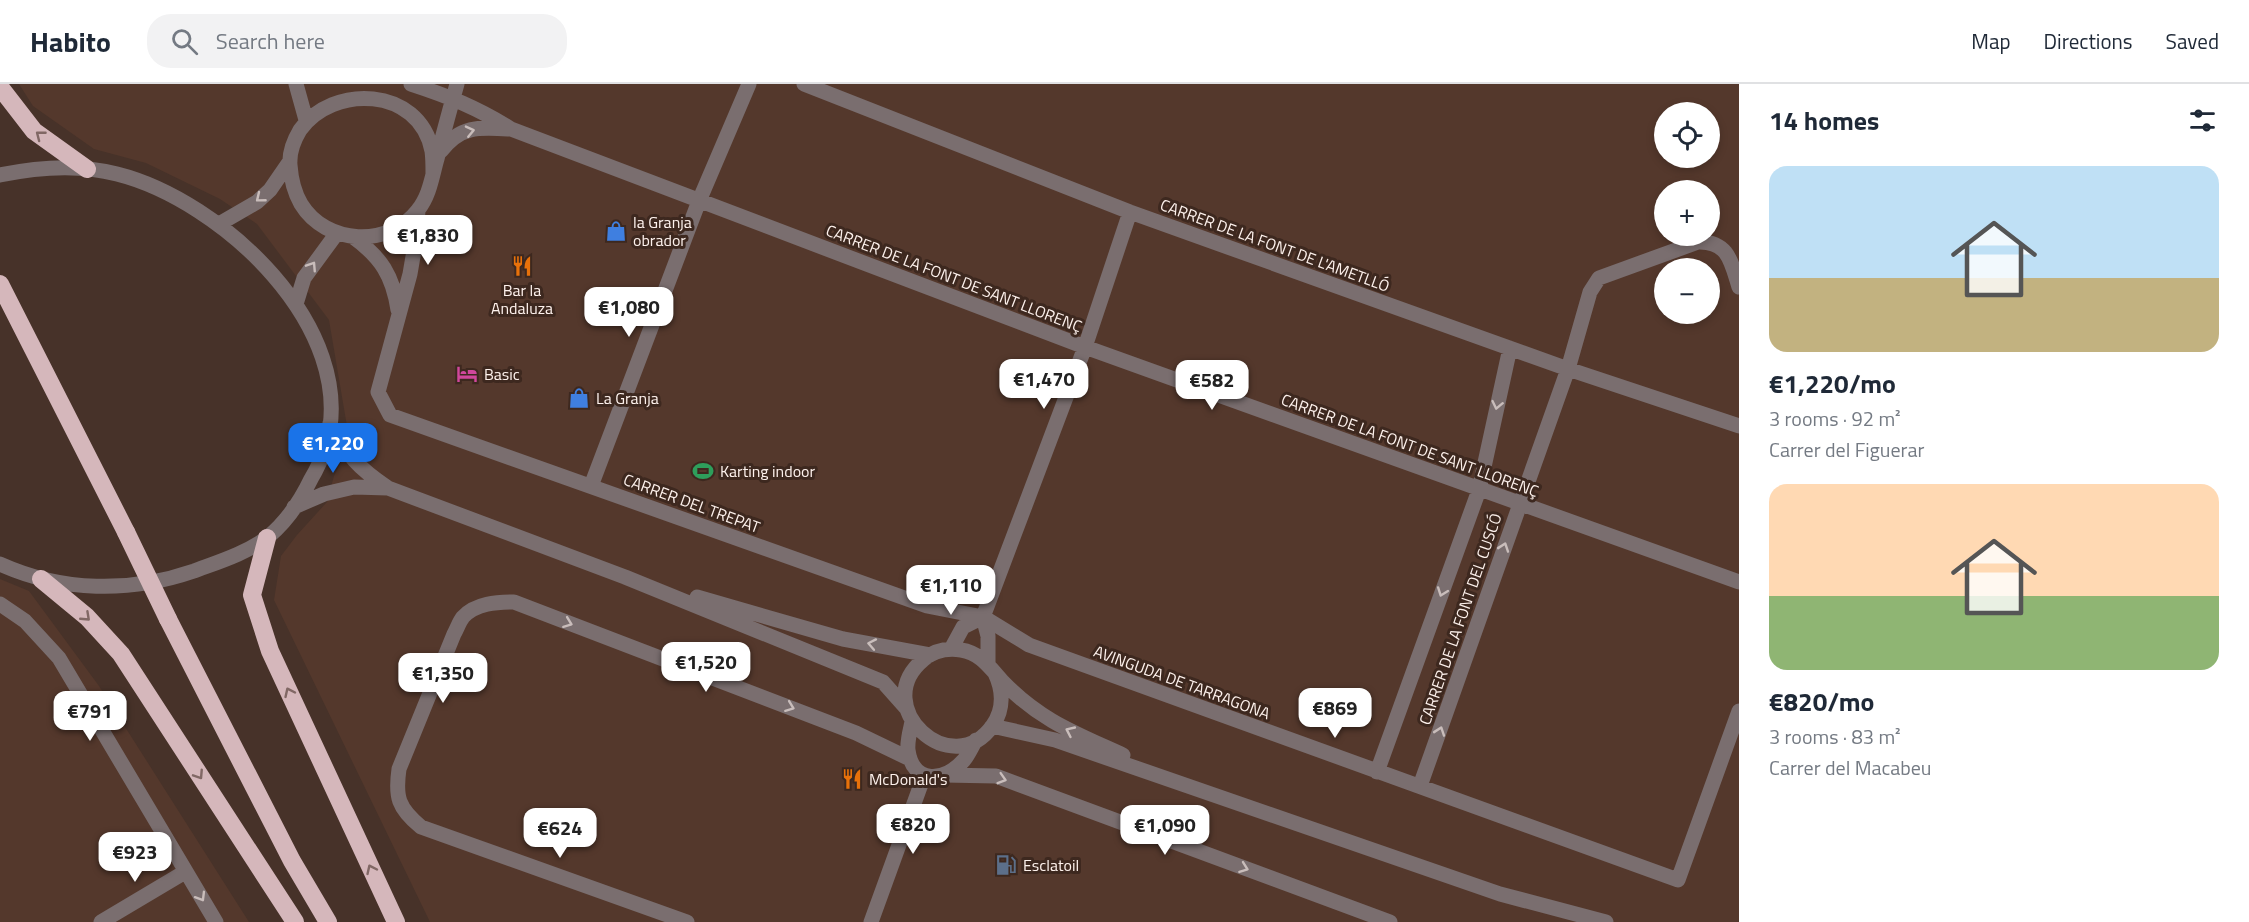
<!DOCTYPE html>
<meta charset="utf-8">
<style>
body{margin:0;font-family:"Titillium Web",sans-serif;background:#f2f2f3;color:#1f2937;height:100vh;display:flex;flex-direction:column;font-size:22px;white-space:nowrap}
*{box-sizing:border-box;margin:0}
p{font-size:20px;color:#747a83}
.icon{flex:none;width:33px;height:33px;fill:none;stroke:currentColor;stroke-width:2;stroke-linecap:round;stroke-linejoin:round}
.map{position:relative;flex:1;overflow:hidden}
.drawer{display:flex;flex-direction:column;background:#fff;width:510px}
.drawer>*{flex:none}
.buttons{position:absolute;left:1654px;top:18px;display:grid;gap:12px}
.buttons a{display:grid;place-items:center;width:66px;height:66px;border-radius:50%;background:#fff;box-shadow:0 3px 9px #0003;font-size:30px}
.price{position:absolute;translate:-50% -51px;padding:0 14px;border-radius:12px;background:#fff;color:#222;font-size:20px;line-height:39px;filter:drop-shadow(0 2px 3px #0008)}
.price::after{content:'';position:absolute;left:50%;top:36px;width:18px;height:14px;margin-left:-9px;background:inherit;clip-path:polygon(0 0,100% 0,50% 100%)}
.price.active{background:#1a73e8;color:#fff}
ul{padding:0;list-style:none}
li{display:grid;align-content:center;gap:12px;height:318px;padding:0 30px}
li span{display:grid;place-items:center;height:186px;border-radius:18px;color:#555}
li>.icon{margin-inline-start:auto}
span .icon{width:108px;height:108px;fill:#fffc;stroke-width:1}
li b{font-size:26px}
h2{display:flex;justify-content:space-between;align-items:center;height:72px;padding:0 30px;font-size:26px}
header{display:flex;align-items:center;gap:36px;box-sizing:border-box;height:84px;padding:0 30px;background:#fff;border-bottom:2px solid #e0e1e3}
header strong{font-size:28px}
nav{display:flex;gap:33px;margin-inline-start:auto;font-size:21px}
.search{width:420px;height:54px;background:#f2f2f3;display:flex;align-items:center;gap:15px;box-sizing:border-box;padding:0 21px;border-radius:24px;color:#747a83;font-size:22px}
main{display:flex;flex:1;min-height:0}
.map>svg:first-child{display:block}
</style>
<header>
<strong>Habito</strong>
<div class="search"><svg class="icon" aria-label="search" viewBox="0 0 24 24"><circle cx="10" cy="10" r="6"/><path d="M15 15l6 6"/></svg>Search here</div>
<nav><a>Map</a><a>Directions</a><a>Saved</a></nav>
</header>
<main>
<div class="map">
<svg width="1739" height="838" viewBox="0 0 1739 838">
<rect width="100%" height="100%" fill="#473229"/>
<path fill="#54382c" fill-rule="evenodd" d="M 19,0 L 1739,0 L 1739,838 L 430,838 L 274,516 L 281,472 L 297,451 L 327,418 L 334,392 L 350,360 L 329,236 L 257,140 L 220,115 L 146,79 L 94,65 L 33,22 ZM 1665,28 L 1710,28 L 1710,74 L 1665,74 ZM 1665,106 L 1710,106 L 1710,152 L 1665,152 ZM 1665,184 L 1710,184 L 1710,230 L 1665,230 Z
M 0,495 L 29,507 L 99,602 L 249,838 L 0,838 Z"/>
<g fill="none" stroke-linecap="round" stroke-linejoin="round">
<path stroke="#7a6e6f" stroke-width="15" d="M 296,0 L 306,36
M 411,0 C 448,12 478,24 511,45 L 1085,263 L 1739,498
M 804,0 L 1130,128 L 1568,285 L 1739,342
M 441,67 C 460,42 478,43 508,45
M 433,90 C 433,82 433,74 432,67 C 419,2 332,0 300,46 C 294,56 289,69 290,81 C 291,95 294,108 301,120 C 326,161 389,164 418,126 C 430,111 432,92 437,75 C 443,50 450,25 457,0
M 0,91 C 38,83 79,80 117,90 C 221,116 360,244 326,362 C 322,374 317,385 311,395 C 301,416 286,438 268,453 C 247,469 218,478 194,487 C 130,509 62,508 0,480
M 418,126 L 416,155 L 410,190 L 378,308 L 390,331 L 927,522 L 983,533 L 1029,561 L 1678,796 L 1739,627
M 219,140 L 257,118 L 270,106 L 290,77
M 353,153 C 381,173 393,192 398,226
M 296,220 L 304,194 L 337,149
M 330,339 C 348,372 357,383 388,404 L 625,493 L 883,598 L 907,625
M 591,402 L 699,117 L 749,0
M 294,423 L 324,410 L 354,403 L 388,404
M 697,513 L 843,555 L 930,571
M 0,520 L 25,537 L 59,574 L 216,838
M 983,533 L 1085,263 L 1130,128
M 983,533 L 988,552 L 988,580
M 951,565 L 963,543 L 983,533
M 995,589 C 1003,606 1004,625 993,641 C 952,700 868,622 923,576 C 933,567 947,564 961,566 C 981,569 990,584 1003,598 C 1041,637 1075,649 1123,671
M 912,638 C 910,647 907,657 908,666 C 913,701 945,698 964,676 C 969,670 972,662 976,656
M 992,642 L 1055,656 L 1500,810 L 1606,838
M 1377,688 L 1479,406 L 1510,264
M 944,691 L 996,692 L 1390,838
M 1420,702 L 1568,285 L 1590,208 L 1599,194 L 1698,158 C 1728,157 1731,177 1739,203
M 101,838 L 185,788
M 687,838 L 421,743 C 398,724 395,713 399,685 L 454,550 C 457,545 459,538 463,533 C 476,519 497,518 514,518 L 856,649 L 910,675
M 871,838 L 924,692"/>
<path stroke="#d5b7bb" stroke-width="18" d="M 0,3 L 34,47 L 87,85
M 0,200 L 126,448
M 267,454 L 252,511 L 270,567 L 396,838
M 41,495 L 87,533 L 121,570 L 295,838
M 168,535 L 292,777 L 328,838"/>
<path stroke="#d5b7bb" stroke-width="18" d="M 126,448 L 168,535"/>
</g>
<defs><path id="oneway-chevron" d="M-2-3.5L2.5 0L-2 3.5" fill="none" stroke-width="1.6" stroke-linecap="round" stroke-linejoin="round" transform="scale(1.5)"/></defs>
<g stroke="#c9bdbb">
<use href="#oneway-chevron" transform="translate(470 47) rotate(-13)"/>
<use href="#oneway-chevron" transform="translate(260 114) rotate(141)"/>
<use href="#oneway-chevron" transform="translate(312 182) rotate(-57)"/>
<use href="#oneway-chevron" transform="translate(1497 321) rotate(102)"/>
<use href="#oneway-chevron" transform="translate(1504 463) rotate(-71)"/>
<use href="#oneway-chevron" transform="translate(1442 508) rotate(110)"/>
<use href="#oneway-chevron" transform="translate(568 539) rotate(21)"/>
<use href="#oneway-chevron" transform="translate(872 560) rotate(-169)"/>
<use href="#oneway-chevron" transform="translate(790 623) rotate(21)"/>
<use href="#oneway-chevron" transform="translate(1070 647) rotate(-155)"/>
<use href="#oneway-chevron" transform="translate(1440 647) rotate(-71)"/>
<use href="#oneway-chevron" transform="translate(1002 695) rotate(17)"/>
<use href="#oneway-chevron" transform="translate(1244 784) rotate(20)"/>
<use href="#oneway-chevron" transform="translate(201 813) rotate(59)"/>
</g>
<g stroke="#816865">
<use href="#oneway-chevron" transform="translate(40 51) rotate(-142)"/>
<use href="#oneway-chevron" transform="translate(86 533) rotate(43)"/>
<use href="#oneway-chevron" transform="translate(289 608) rotate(-115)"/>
<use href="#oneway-chevron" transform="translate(199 691) rotate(57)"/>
<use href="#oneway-chevron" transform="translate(371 785) rotate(-115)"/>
</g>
<defs>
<g id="shop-bare" transform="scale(1.62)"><path d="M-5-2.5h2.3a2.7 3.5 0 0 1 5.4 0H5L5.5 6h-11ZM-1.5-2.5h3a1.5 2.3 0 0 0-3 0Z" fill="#3f7fe0" stroke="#3d281f" stroke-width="2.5" paint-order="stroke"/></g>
<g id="restaurant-bare" transform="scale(1.62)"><path d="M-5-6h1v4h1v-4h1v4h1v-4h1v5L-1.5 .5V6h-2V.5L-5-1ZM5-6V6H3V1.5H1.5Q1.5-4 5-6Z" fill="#e8710a" stroke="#3d281f" stroke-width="2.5" paint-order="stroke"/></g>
<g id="hotel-bare" transform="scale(1.62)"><path d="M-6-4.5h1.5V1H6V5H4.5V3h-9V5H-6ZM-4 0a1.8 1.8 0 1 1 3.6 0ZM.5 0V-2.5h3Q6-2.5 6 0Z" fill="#d1479c" stroke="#3d281f" stroke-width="2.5" paint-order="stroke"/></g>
<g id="stadium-bare" transform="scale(1.62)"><path d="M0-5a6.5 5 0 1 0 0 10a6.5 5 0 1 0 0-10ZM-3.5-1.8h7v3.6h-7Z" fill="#2e9e5b" stroke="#3d281f" stroke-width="2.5" paint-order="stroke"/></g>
<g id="fuel-bare" transform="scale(1.62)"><path d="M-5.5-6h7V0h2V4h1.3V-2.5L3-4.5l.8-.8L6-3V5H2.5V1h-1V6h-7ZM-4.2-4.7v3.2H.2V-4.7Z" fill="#5c6f8a" stroke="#3d281f" stroke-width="2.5" paint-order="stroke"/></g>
</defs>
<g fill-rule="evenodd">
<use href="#shop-bare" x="616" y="147"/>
<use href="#restaurant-bare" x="522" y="182"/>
<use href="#hotel-bare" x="467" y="290"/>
<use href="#shop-bare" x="579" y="314"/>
<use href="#stadium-bare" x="703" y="387"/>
<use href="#restaurant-bare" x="852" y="695"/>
<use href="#fuel-bare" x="1006" y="781"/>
</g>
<g text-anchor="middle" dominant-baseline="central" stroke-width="6" stroke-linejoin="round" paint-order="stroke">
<g font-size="16" fill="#fef2ed" stroke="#3d281f" text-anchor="start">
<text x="633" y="138">la Granja<tspan x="633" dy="18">obrador</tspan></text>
<text x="522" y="206" text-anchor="middle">Bar la<tspan x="522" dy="18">Andaluza</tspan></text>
<text x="484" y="290">Basic</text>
<text x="596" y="314">La Granja</text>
<text x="720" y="387">Karting indoor</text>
<text x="869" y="695">McDonald's</text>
<text x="1023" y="781">Esclatoil</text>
</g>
<g font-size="16" fill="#fef2ed" stroke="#3d281f">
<text transform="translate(1275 161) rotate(20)">CARRER DE LA FONT DE L'AMETLLÓ</text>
<text transform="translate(954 194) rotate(21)">CARRER DE LA FONT DE SANT LLORENÇ</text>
<text transform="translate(1410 361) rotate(20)">CARRER DE LA FONT DE SANT LLORENÇ</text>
<text transform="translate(692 419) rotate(20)">CARRER DEL TREPAT</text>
<text transform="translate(1460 535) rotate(-71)">CARRER DE LA FONT DEL CUSCÓ</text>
<text transform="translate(1182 598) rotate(20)">AVINGUDA DE TARRAGONA</text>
</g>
</g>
</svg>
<div class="buttons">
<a><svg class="icon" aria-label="locate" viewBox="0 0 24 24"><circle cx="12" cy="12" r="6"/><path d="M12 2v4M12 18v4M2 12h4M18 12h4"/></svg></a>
<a>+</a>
<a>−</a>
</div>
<b class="price" style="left:428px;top:182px">€1,830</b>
<b class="price" style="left:629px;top:254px">€1,080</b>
<b class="price" style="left:1044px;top:326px">€1,470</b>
<b class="price" style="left:1212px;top:327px">€582</b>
<b class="price active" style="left:333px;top:390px">€1,220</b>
<b class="price" style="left:951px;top:532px">€1,110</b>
<b class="price" style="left:706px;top:609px">€1,520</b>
<b class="price" style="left:443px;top:620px">€1,350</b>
<b class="price" style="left:1335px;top:655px">€869</b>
<b class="price" style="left:90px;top:658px">€791</b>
<b class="price" style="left:913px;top:771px">€820</b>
<b class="price" style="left:1165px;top:772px">€1,090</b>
<b class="price" style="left:560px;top:775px">€624</b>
<b class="price" style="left:135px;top:799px">€923</b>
</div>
<section class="drawer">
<h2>14 homes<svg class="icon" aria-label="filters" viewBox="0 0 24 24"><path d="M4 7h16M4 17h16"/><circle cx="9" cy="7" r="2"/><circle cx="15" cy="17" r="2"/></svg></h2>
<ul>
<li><span style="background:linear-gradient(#bfe0f5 60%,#c2b280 0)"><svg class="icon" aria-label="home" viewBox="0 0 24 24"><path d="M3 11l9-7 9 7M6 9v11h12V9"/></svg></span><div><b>€1,220/mo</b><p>3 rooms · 92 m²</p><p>Carrer del Figuerar</p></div></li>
<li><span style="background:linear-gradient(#ffd9b3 60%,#8fb573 0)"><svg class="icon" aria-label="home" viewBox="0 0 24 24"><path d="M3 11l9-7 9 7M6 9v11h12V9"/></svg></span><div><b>€820/mo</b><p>3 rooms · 83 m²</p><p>Carrer del Macabeu</p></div></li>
</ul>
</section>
</main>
